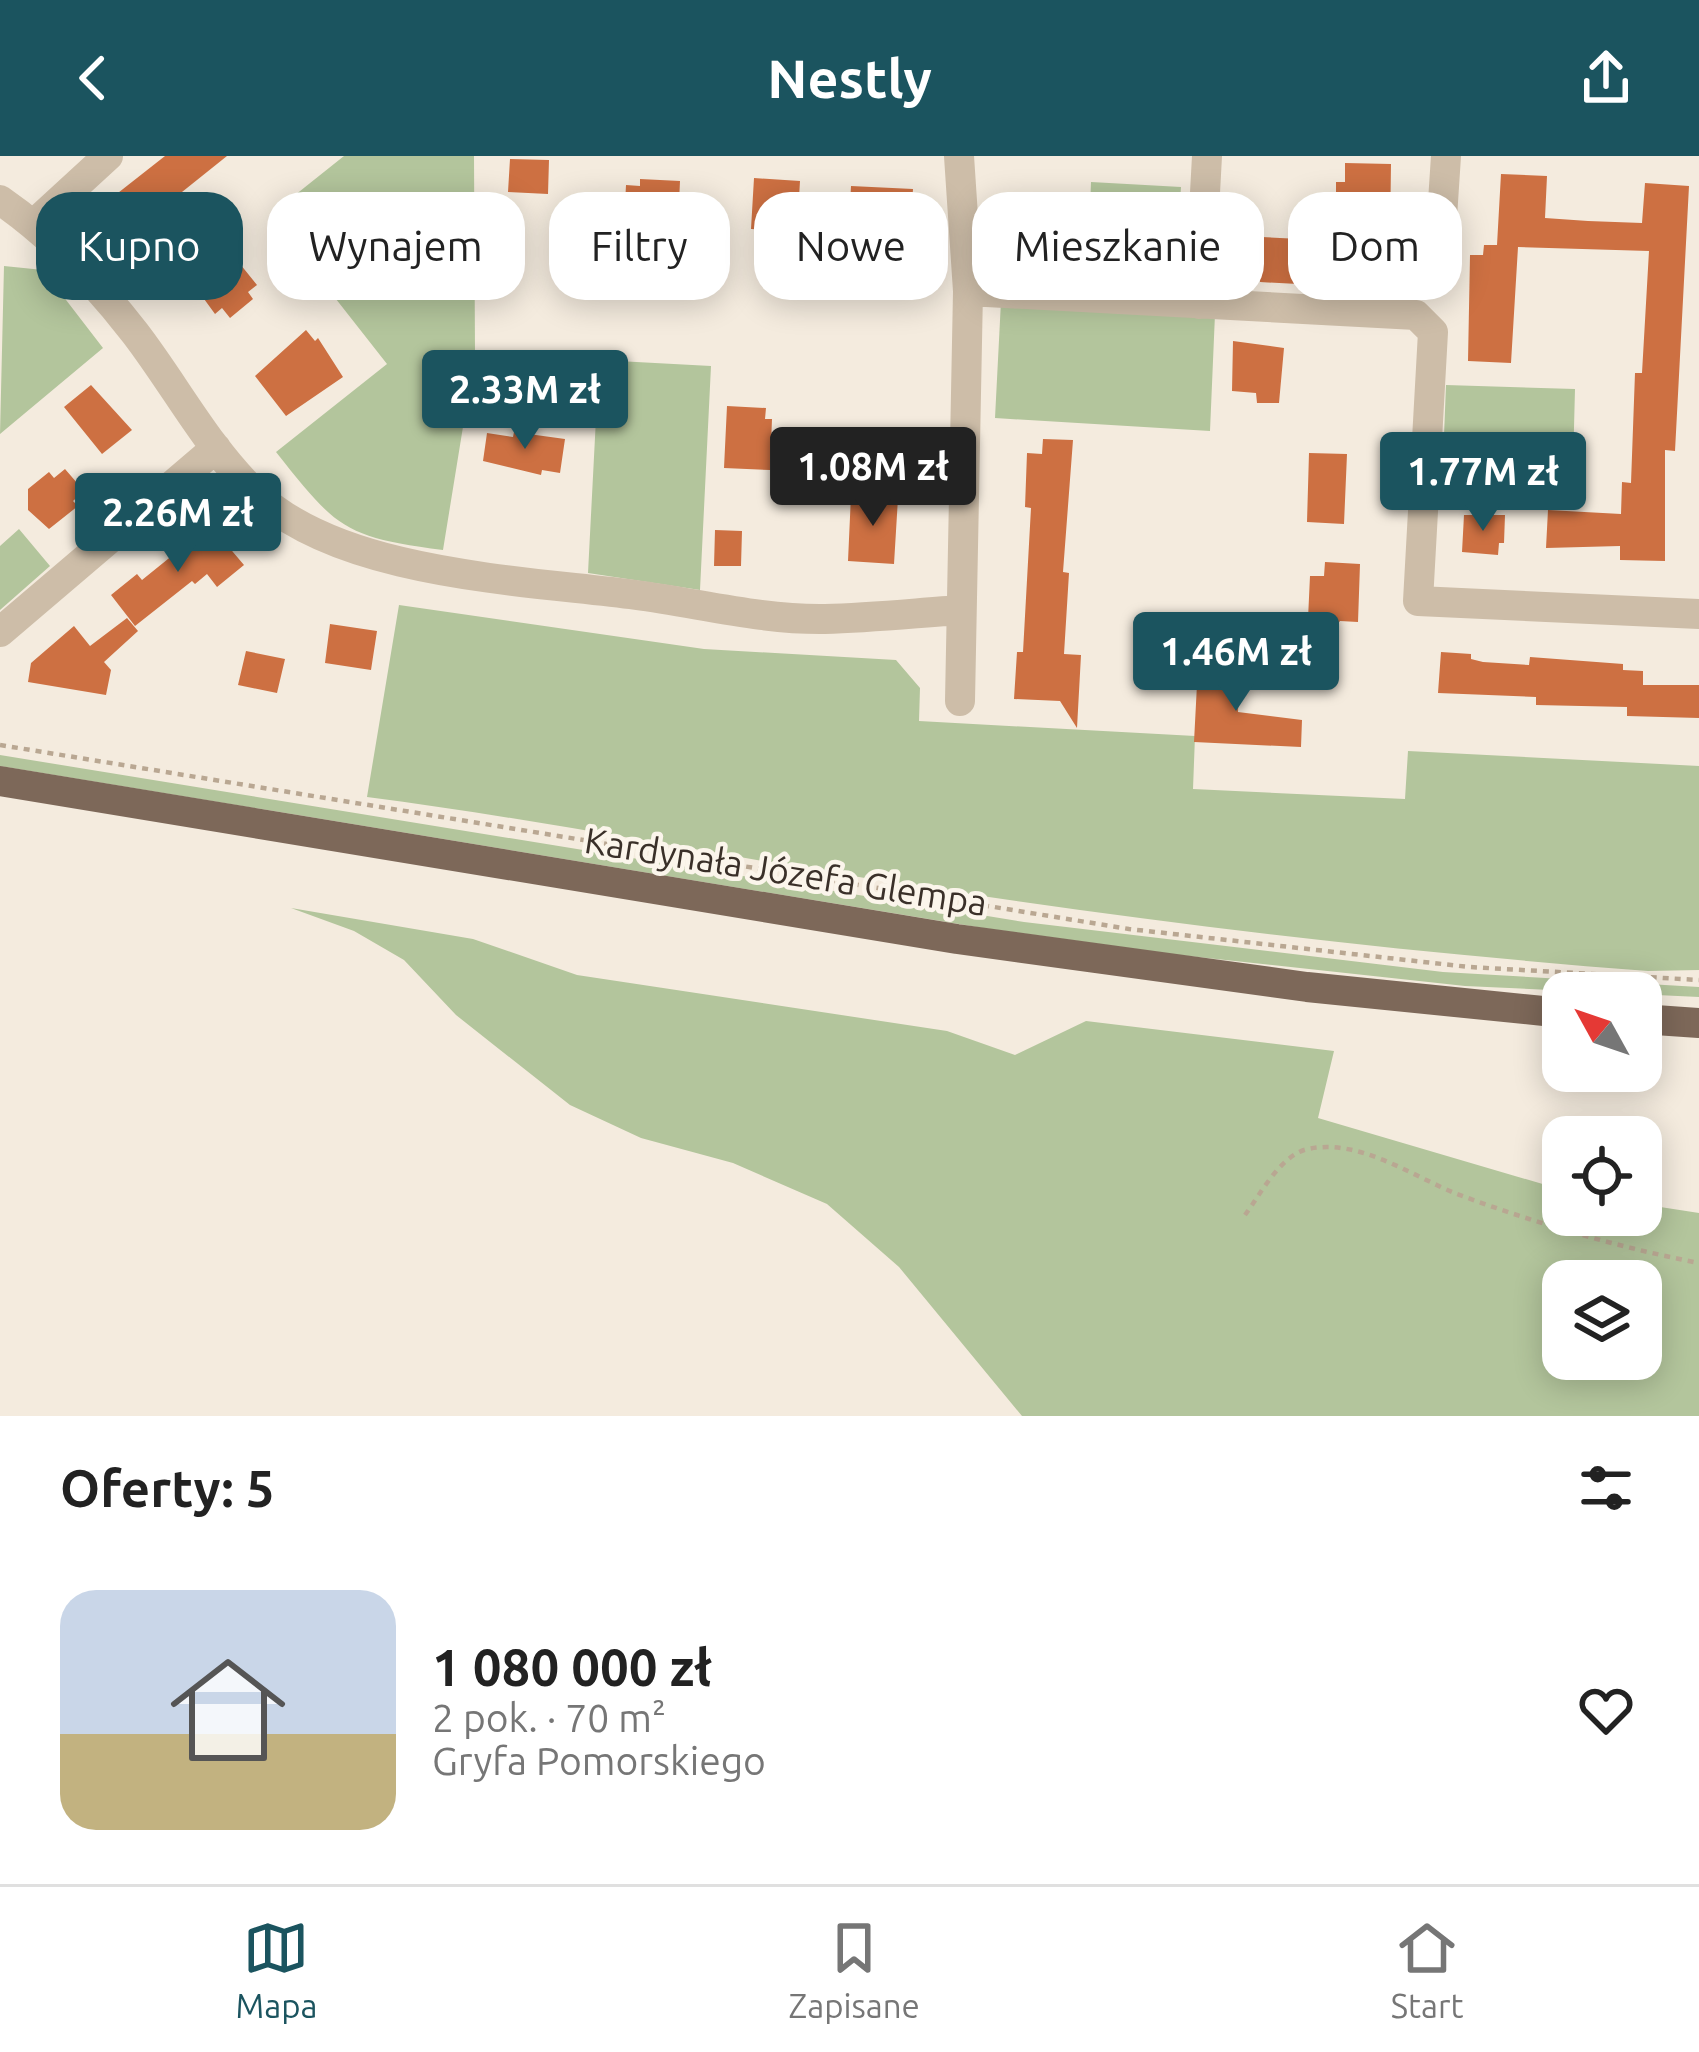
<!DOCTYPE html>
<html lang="pl">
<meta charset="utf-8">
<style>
body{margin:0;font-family:Ubuntu,sans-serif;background:#f2f2f2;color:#222;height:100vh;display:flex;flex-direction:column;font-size:45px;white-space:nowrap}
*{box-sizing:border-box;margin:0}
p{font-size:39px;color:#767676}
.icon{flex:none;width:66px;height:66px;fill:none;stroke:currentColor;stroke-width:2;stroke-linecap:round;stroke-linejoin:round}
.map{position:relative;height:1260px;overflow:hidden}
.drawer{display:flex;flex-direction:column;background:#fff;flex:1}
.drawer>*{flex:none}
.top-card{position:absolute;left:36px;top:36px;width:1629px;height:108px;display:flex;gap:24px}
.needle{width:78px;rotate:310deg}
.buttons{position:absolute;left:1542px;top:816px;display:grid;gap:24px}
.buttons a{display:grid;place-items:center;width:120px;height:120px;border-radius:24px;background:#fff;box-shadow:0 6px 30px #0003;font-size:60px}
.price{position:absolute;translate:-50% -102px;padding:0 27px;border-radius:12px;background:#1b545f;color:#fff;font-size:39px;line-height:78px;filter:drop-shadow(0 3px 6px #0008)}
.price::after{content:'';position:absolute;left:50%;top:72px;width:36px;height:27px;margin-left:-18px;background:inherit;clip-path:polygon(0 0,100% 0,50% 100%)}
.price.active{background:#222;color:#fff}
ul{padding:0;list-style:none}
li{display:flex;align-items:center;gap:36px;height:300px;padding:0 60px}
li span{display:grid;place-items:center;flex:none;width:336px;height:240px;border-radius:36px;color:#555}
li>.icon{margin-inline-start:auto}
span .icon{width:144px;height:144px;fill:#fffc;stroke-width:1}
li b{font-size:51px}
h2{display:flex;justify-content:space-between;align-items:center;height:144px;padding:0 60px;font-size:51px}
.pill{padding:0 42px;border-radius:36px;background:#fff;box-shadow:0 6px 30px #0003;font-size:42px;line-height:108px}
.pill.active{background:#1b545f;color:#fff}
header{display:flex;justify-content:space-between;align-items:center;height:156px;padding:0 60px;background:#1b545f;color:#fff;font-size:54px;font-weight:600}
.menu{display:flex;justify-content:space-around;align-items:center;height:168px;border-top:3px solid #e0e0e0;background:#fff;font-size:33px;color:#767676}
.menu a{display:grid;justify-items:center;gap:6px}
.menu .active{color:#1b545f}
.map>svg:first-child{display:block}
</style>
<header><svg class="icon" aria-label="back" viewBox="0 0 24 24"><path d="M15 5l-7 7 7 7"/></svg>Nestly<svg class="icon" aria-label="share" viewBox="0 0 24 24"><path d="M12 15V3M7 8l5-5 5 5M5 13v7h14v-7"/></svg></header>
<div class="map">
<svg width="1699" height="1260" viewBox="0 0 1699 1260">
<rect width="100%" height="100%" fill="#f4ebde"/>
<path fill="#b3c59c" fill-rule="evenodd" d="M 344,0 L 474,0 L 475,197 L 443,394 C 344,381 337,373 276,296 L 387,208 L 270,59 Z
M 1091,26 L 1181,31 L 1174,137 L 1087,134 Z
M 4,110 L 43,114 L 103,192 L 0,278 Z
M 1001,145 L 1215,158 L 1210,275 L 995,262 Z
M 599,204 L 711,210 L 700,434 L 588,417 Z
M 1446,229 L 1575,233 L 1573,310 L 1443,305 Z
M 19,373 L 50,410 L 0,454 L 0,390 Z
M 399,449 L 704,493 L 896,504 L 920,532 L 919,565 L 1195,580 L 1193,633 L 1405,643 L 1408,595 L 1699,610 L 1699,814 L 1648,815 C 1387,795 1129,764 871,723 C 703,696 536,663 367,641 Z
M 0,599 L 1024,766 L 1443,816 L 1699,831 L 1699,841 L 1465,830 L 1179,799 L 983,772 L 0,610 Z
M 291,752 L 473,783 L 577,819 L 947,875 L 1015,899 L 1086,865 L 1334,895 L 1318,962 L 1563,1034 L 1563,1059 L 1641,1059 L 1641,1048 L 1699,1057 L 1699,1260 L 1022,1260 L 899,1111 L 827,1048 L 733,1007 L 641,982 L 570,949 L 456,859 L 404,804 L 354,775 ZM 1563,1125 L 1641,1125 L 1641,1203 L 1563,1203 Z"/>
<path fill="#cd7042" d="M 165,0 L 227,0 L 182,36 L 257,129 L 248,136 L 253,143 L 230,162 L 222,152 L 215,158 L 199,136 L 209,128 L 151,60 L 133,75 L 109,44 Z
M 510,3 L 549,4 L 548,38 L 508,36 Z
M 1345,7 L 1391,8 L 1390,81 L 1395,82 L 1395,92 L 1408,92 L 1406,133 L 1364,130 L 1365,109 L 1352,109 L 1354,68 L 1302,67 L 1303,44 L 1336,45 L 1336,26 L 1345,26 Z
M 1501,18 L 1547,20 L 1545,62 L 1588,65 L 1642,67 L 1645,27 L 1689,30 L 1675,295 L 1665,294 L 1665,405 L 1620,404 L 1620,390 L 1546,392 L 1548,354 L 1621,358 L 1622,326 L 1631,327 L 1635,217 L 1642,217 L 1649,95 L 1518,91 L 1511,207 L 1468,205 L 1470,99 L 1483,99 L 1484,89 L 1497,89 Z
M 754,22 L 800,25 L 797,76 L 751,73 Z
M 640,23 L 680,25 L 678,70 L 662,70 L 662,73 L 624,67 L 626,29 L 640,30 Z
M 851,30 L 913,33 L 909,91 L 875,89 L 876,69 L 849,67 Z
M 1039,59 L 1071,60 L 1070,99 L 1038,97 Z
M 1262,81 L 1300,83 L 1298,128 L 1260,126 Z
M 306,174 L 315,185 L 318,182 L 343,221 L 286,260 L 255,220 Z
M 1233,185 L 1284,192 L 1279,247 L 1257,247 L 1256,237 L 1232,235 Z
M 91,229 L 132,274 L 102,298 L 64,251 Z
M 727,250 L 766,252 L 765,263 L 772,263 L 770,314 L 724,312 Z
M 514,276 L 565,283 L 560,317 L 542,314 L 541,319 L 483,305 L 487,277 L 513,281 Z
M 1043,283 L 1073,284 L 1063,416 L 1069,417 L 1064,498 L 1081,499 L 1077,572 L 1060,545 L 1014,543 L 1017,496 L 1023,496 L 1031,352 L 1025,351 L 1027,297 L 1042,298 Z
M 1309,297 L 1347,298 L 1344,368 L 1307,366 Z
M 65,313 L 84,335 L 73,345 L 78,350 L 49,373 L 28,354 L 28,333 L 49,316 L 54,322 Z
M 851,339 L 898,342 L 894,408 L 848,405 Z
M 1464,359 L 1505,359 L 1504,387 L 1499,387 L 1498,399 L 1462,396 Z
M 210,369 L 244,409 L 217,431 L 207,418 L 195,428 L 192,425 L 135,470 L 111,439 L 137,418 L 142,424 Z
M 715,374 L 742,375 L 741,410 L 714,410 Z
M 1325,406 L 1360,408 L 1358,466 L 1340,465 L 1333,475 L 1325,464 L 1308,463 L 1310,420 L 1324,420 Z
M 127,462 L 138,475 L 104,506 L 111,514 L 106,539 L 28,526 L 31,507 L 74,470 L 90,490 Z
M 330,468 L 377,475 L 371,514 L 325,507 Z
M 246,495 L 285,503 L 277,537 L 238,529 Z
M 1441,496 L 1471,498 L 1471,503 L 1483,506 L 1529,509 L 1530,501 L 1623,508 L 1623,514 L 1643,515 L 1643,529 L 1699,529 L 1699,562 L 1627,560 L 1627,551 L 1536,549 L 1536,541 L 1438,537 Z
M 1198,509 L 1240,511 L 1238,556 L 1302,564 L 1301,591 L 1194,586 Z"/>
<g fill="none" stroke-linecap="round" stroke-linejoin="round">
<path stroke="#b9a792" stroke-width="4.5" stroke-dasharray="6 6" stroke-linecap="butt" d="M 1436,141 L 1440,92
M 0,589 L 1129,773 L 1469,811 L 1699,824
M 1245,1059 C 1260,1039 1281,998 1308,993 C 1359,982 1412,1020 1457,1038 C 1535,1067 1617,1091 1699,1107"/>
<path stroke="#cdbda8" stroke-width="30" d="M 959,0 L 968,135 L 960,545
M 0,44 C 51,79 97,128 135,177 C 175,229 207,291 255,337 C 340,419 523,424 636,439 C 698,447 761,464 825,463 C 870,462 916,457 961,454
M 1442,61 L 1446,0
M 35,67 L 108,0
M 968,135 L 1416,159 L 1433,176 L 1418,445 L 1699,458
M 1199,148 L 1207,0
M 0,476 L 216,292"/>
<path stroke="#7d6859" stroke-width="30" d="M 0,625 L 957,783 L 1307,831 L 1563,857
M 1641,863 L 1699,867"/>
</g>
<g text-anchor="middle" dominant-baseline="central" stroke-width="9" stroke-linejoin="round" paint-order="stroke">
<g font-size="36" fill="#3a3029" stroke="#fbf5eb">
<text transform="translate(786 715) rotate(9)">Kardynała Józefa Glempa</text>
</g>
</g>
</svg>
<div class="buttons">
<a><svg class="needle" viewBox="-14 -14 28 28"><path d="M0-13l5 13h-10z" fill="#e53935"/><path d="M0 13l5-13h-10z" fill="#767676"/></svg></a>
<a><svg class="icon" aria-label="locate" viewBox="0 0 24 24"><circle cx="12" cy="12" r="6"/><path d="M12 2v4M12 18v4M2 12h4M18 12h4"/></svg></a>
<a><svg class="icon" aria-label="layers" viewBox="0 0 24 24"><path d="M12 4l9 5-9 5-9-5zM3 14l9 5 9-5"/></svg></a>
</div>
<b class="price" style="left:525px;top:296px">2.33M zł</b>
<b class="price active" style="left:873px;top:373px">1.08M zł</b>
<b class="price" style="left:1483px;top:378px">1.77M zł</b>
<b class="price" style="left:178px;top:419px">2.26M zł</b>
<b class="price" style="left:1236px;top:558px">1.46M zł</b>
<div class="top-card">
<a class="pill active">Kupno</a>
<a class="pill">Wynajem</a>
<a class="pill">Filtry</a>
<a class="pill">Nowe</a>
<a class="pill">Mieszkanie</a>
<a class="pill">Dom</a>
</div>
</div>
<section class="drawer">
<h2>Oferty: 5<svg class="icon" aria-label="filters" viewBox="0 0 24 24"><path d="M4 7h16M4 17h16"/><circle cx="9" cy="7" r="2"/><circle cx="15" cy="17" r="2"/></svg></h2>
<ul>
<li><span style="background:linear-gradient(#c9d6e8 60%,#c2b280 0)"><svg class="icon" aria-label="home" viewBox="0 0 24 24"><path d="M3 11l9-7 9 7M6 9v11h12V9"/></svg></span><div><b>1 080 000 zł</b><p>2 pok. · 70 m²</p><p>Gryfa Pomorskiego</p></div><svg class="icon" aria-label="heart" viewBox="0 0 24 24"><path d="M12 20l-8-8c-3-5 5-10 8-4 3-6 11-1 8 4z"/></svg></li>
</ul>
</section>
<nav class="menu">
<a class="active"><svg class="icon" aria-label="map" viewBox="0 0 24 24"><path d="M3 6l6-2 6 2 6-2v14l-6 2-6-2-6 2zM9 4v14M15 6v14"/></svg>Mapa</a>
<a><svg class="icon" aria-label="saved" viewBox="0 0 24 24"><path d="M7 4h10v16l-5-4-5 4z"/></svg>Zapisane</a>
<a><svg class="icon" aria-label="home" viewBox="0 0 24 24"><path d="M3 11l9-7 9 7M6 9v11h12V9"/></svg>Start</a>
</nav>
